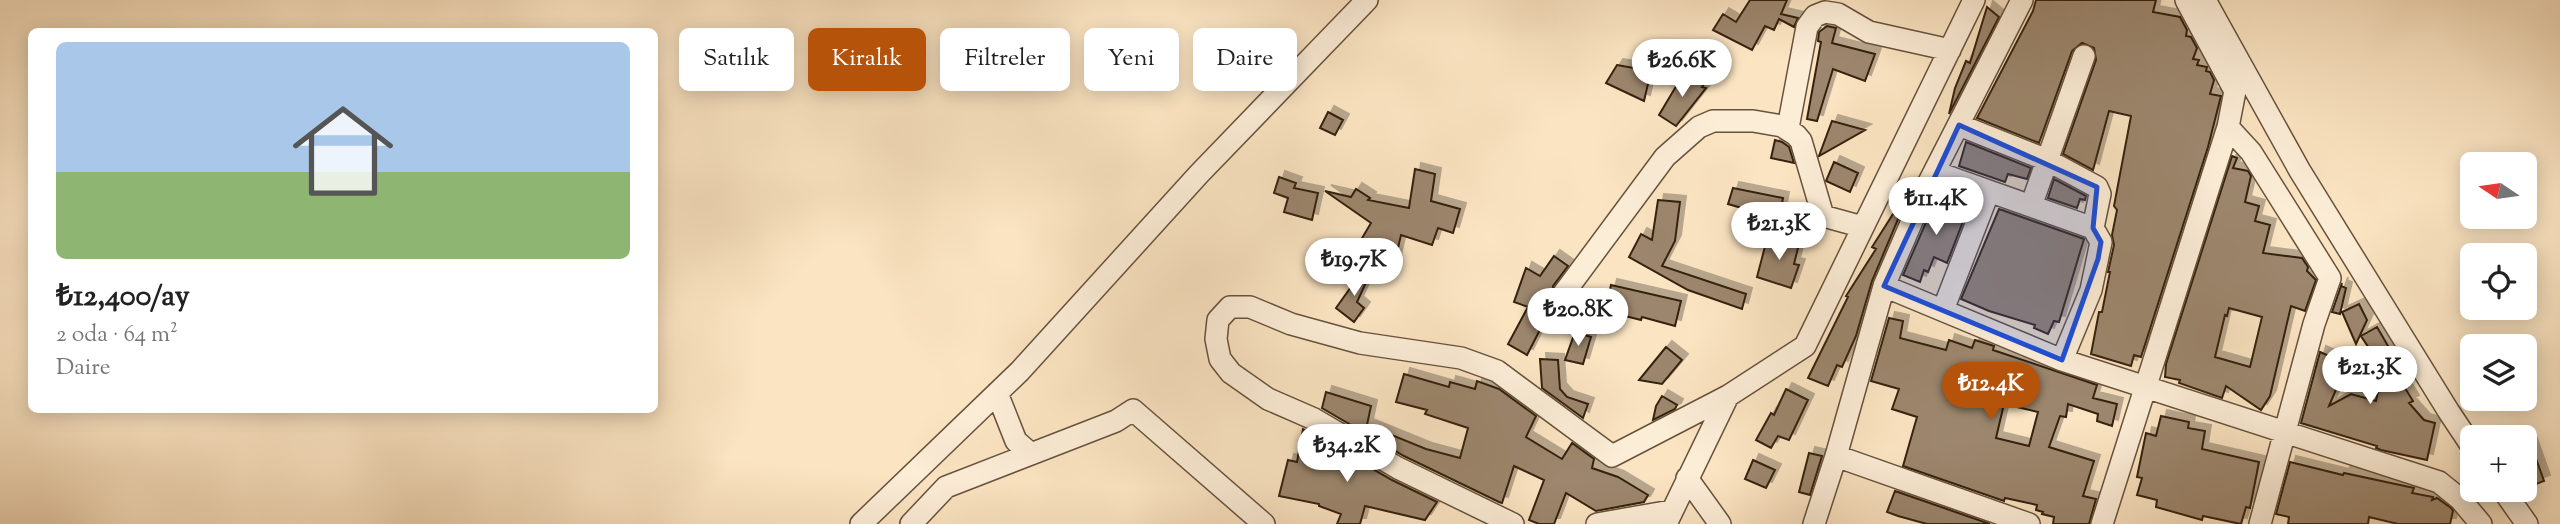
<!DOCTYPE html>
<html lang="tr">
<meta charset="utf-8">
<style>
body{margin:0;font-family:"Sorts Mill Goudy",serif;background:#f2f2f2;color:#222;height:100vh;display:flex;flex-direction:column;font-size:26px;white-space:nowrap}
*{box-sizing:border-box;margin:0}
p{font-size:23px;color:#767676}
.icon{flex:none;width:38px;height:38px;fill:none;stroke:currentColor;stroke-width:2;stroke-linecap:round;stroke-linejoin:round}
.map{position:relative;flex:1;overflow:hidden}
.details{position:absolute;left:28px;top:28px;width:630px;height:385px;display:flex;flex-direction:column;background:#fff;border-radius:10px;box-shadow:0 4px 18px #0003}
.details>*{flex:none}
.hud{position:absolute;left:679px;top:28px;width:665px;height:63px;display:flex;gap:14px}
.needle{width:46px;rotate:283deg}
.controls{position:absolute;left:2460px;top:152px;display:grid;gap:14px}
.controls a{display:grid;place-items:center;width:77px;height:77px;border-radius:10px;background:#fff;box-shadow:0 4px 18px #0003;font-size:35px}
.price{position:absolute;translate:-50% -60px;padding:0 16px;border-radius:24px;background:#fff;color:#222;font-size:23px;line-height:46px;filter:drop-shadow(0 2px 4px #0008)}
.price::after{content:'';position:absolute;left:50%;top:42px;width:21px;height:16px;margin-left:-10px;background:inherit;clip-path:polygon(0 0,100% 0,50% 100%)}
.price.active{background:#b45309;color:#fff}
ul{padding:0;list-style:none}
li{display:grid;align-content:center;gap:14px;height:371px;padding:0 28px}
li+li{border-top:2px solid #e0e0e0}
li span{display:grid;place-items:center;height:217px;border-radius:10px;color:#555}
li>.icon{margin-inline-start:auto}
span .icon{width:126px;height:126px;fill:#fffc;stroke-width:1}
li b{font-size:30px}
.tag{padding:0 24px;border-radius:10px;background:#fff;box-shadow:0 4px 18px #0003;font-size:24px;line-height:63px}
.tag.active{background:#b45309;color:#fff}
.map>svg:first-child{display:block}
</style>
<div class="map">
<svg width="2560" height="524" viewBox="0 0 2560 524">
<defs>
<filter id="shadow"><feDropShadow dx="6" dy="-6" stdDeviation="0" flood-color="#0004"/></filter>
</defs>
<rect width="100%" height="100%" fill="#fbe4c2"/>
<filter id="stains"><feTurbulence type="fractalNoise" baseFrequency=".00286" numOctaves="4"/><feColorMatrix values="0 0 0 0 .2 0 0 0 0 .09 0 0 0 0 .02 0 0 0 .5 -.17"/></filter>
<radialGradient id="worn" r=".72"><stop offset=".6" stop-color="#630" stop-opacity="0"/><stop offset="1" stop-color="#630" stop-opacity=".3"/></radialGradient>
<path fill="#9c866d" stroke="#362110" stroke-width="2" fill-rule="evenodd" filter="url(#shadow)" d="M 1750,0 L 1787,0 L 1781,14 L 1798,18 L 1794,27 L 1779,19 L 1774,30 L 1765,26 L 1752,50 L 1713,30 L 1723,14 L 1736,22 Z
M 2036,0 L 2156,0 L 2153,12 L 2180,17 L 2187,30 L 2186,36 L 2191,37 L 2197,48 L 2193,59 L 2199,60 L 2197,65 L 2207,67 L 2206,71 L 2210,72 L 2214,80 L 2210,94 L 2221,96 L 2208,147 L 2141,357 L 2134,355 L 2131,366 L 2091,354 L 2099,312 L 2102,312 L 2110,272 L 2108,272 L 2114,245 L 2112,235 L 2117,210 L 2114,206 L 2131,116 L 2109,111 L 2093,170 L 2063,154 L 2096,60 L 2094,48 L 2082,43 L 2072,51 L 2039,143 L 1977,118 L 2033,11 Z
M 1987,7 L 1999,17 L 1949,114 L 1955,88 L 1966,61 L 1970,63 Z
M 1827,26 L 1836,28 L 1832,43 L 1875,54 L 1865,81 L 1833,69 L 1817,121 L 1807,119 L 1821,42 L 1818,41 L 1819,32 Z
M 1617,65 L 1651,71 L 1644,101 L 1606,83 Z
M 1684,73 L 1704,84 L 1702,87 L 1706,88 L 1676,126 L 1659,115 Z
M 1328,112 L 1343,120 L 1335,135 L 1320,128 Z
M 1832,121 L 1865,130 L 1819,156 Z
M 1775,140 L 1782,142 L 1789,147 L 1794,163 L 1771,158 Z
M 1966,142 L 2031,168 L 2027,179 L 2008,174 L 2005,182 L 1959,166 Z
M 2232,156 L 2237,158 L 2233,168 L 2248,171 L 2251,176 L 2245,202 L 2259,206 L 2255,221 L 2270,225 L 2263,253 L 2302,258 L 2308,267 L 2307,271 L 2316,280 L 2305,311 L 2291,306 L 2270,396 L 2261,410 L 2226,386 L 2222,398 L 2179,383 L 2180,380 L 2165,377 L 2166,364 ZM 2229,308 L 2262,317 L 2250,367 L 2215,357 L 2225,315 L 2227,316 Z
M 1834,162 L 1858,173 L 1850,192 L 1826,181 Z
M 1415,169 L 1435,174 L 1431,201 L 1460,209 L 1453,233 L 1438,228 L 1432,245 L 1401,235 L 1394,265 L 1352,255 L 1371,223 L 1325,191 L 1351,197 L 1356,189 L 1370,198 L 1368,200 L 1409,208 Z
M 1279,177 L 1296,183 L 1294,188 L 1318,193 L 1312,220 L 1284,212 L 1288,198 L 1274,193 Z
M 2054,179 L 2086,196 L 2085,200 L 2080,199 L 2077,208 L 2048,198 Z
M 1733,188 L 1783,198 L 1779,219 L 1728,204 Z
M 1941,188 L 1952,192 L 1946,205 L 1967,211 L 1947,263 L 1934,257 L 1928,272 L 1924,270 L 1920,282 L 1903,275 Z
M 1658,200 L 1680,202 L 1675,241 L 1662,266 L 1746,294 L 1742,309 L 1688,290 L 1629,257 L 1641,234 L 1652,240 Z
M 1900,203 L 1904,205 L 1872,281 L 1856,336 L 1842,367 L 1837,365 L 1828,386 L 1808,378 L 1848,297 L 1846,296 L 1876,249 L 1872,247 Z
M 1999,209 L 2084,239 L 2059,322 L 2054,321 L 2048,334 L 2034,328 L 2035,325 L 1989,311 L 1961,299 Z
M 1768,235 L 1799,244 L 1794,264 L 1799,265 L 1791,288 L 1757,277 Z
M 1554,256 L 1568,266 L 1553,286 L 1552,299 L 1547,305 L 1543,324 L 1527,355 L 1508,344 L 1528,307 L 1514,302 L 1526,268 L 1540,276 Z
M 1363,270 L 1370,274 L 1357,302 L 1364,308 L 1354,322 L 1336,308 Z
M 2342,283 L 2341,286 L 2346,288 L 2340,314 L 2332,312 Z
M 1611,285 L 1681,301 L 1675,326 L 1642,317 L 1641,320 L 1605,311 Z
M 2359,304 L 2367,320 L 2356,344 L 2342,312 Z
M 1889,318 L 1903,321 L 1900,338 L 1946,350 L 1949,340 L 1972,348 L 1975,340 L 1994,346 L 1993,350 L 2097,385 L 2093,398 L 2117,404 L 2112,426 L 2097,421 L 2098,414 L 2068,404 L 2066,417 L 2060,416 L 2049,447 L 2094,461 L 2083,496 L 2096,499 L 2089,524 L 2053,524 L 2054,517 L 2042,514 L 2043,512 L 2036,510 L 2037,505 L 2005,498 L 2004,501 L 1903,466 L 1917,417 L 1892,409 L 1899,389 L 1871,381 ZM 2004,404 L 2038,412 L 2029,446 L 1996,438 Z
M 2377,327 L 2406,377 L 2400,380 L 2413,401 L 2409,403 L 2424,420 L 2435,423 L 2427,460 L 2381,450 L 2376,448 L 2377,446 L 2301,423 L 2320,352 L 2347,364 L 2329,406 L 2351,394 L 2376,401 L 2381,377 L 2386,374 L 2361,336 Z
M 1575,332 L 1591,337 L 1583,364 L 1565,360 Z
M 1666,347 L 1682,360 L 1662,384 L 1639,380 Z
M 1540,359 L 1558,360 L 1560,389 L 1567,397 L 1588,404 L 1583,418 L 1542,388 Z
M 1404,374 L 1449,387 L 1450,382 L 1475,389 L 1477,381 L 1499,389 L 1536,416 L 1526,437 L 1562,459 L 1572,443 L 1594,459 L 1592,468 L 1618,477 L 1648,495 L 1644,502 L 1596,511 L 1566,493 L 1554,524 L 1539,524 L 1529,520 L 1544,480 L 1514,466 L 1502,503 L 1499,502 L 1404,456 L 1322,408 L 1326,392 L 1371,406 L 1367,425 L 1426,449 L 1460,458 L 1468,428 L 1425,414 L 1427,410 L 1396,402 Z
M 1786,389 L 1808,400 L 1789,440 L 1778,436 L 1771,448 L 1756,440 L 1771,413 L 1774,415 Z
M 1662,396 L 1677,405 L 1675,409 L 1653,420 L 1656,406 Z
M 2161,416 L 2189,422 L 2188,428 L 2205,431 L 2202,449 L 2259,462 L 2250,508 L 2246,507 L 2241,524 L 2203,516 L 2202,520 L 2156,507 L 2157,500 L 2137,495 L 2142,478 L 2137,477 L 2146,433 L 2156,436 Z
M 1303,429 L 1392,480 L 1437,502 L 1425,520 L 1365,506 L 1360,524 L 1337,524 L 1341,514 L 1319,506 L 1319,504 L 1279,496 L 1288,460 L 1297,462 Z
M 2525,436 L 2528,436 L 2544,481 L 2525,488 Z
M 1809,453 L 1822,456 L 1810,495 L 1799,492 Z
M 1753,460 L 1775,470 L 1766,488 L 1745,479 Z
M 2290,462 L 2343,475 L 2344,473 L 2414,488 L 2412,493 L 2433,497 L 2432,500 L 2437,498 L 2451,508 L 2453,511 L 2450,524 L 2398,524 L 2369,517 L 2368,524 L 2288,524 L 2289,517 L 2276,514 Z
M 1895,491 L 1990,524 L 1927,524 L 1898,516 L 1887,512 Z"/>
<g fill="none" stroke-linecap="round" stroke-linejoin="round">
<g stroke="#67523c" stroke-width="24">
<path id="minor" d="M 2186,0 L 2235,91 L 2228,127 L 2251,152 L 2330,278 L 2314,324 L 2260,524
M 2205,0 L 2300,171 L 2449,412 L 2473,448
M 1959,125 L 2047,160 L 2097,187 L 2100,194 L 2093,228
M 1788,128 L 1807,27 L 1815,16 L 1825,12 L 1838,14 L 1869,32 L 1950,50
M 1935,172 L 2093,228 L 2101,242 L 2091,290 L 2062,360
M 2031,206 L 2084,56
M 1884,286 L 2062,360 L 2439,482 L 2460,499 L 2481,524
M 1564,293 L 1665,157 L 1699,127 L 1713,121 L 1753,121 L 1782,126 L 1796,135 L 1801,141 L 1823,216 L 1863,227
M 1943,310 L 1989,191
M 997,393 L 1016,441 L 1031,454 L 1116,421 L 1133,410 L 1264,524
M 1836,456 L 2029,524
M 1687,478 L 1720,524
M 2503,490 L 2527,524
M 861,524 L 1020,371 L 1199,174 L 1367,0
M 911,524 L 946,487 L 1031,454
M 1513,524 L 1398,468 L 1314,419 L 1268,399 L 1231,373 L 1220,359 L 1216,339 L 1218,320 L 1230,307 L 1250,307 L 1291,324 L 1360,343 L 1461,358 L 1497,371 L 1612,456 L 1728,396
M 1597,524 L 1671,511
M 1666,524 L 1728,396 L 1805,346 L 1974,0
M 1814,524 L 1836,456 L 1884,286 L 1928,184 L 2022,0
M 2102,524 L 2228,127"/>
</g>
<use href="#minor" stroke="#fcedd7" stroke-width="21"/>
</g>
<path fill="#1d4ed8" fill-opacity="0.2" stroke="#1d4ed8" stroke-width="5" stroke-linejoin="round" d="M 1959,125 L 2097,187 L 2093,228 L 2101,242 L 2098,259 L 2062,360 L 1884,286 Z"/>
<rect width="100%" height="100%" filter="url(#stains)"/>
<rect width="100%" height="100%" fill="url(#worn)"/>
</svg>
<div class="controls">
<a><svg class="needle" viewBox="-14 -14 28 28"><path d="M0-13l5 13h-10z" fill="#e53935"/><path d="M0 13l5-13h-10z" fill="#767676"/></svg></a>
<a><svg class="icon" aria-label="locate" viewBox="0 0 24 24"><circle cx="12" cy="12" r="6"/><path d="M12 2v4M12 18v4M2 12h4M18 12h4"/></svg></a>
<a><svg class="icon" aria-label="layers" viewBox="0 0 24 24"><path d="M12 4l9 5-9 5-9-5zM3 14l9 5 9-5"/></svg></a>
<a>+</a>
</div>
<b class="price" style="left:1682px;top:99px">₺26.6K</b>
<b class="price" style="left:1936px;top:237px">₺11.4K</b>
<b class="price" style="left:1779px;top:262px">₺21.3K</b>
<b class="price" style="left:1354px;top:298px">₺19.7K</b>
<b class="price" style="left:1578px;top:348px">₺20.8K</b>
<b class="price" style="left:2370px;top:406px">₺21.3K</b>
<b class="price active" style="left:1991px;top:422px">₺12.4K</b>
<b class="price" style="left:1347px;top:484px">₺34.2K</b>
<div class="hud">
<a class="tag">Satılık</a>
<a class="tag active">Kiralık</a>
<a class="tag">Filtreler</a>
<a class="tag">Yeni</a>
<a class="tag">Daire</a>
</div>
<section class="details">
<ul>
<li><span style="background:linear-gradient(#a9c7e8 60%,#8fb573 0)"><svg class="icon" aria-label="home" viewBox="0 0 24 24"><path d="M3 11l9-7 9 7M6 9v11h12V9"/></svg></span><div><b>₺12,400/ay</b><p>2 oda · 64 m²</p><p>Daire</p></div></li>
</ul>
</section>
</div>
